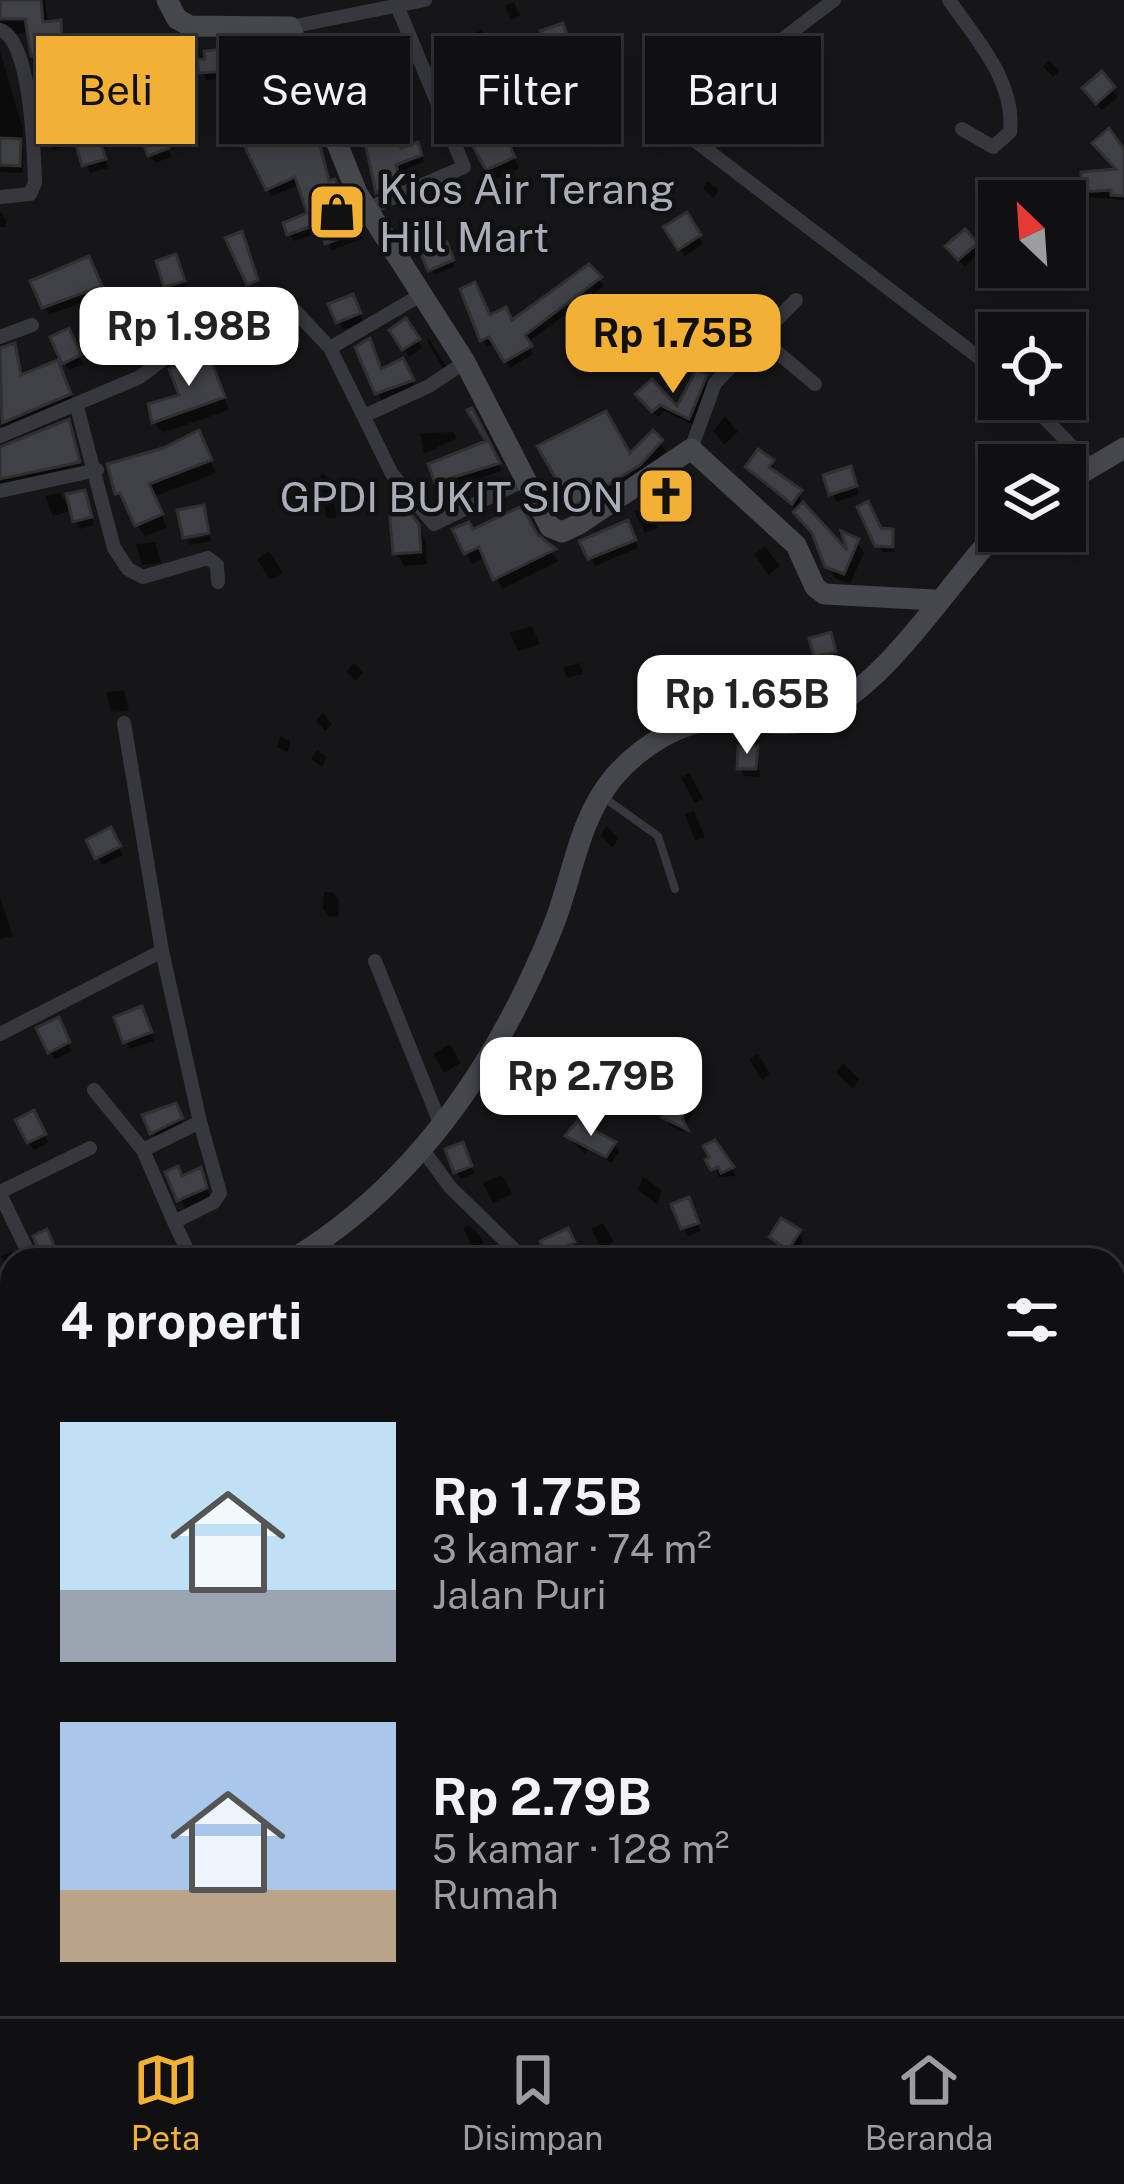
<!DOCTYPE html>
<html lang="id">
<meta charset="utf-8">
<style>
body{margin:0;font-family:"Public Sans",sans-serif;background:#1e1e20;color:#f1f3f6;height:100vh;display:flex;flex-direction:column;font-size:45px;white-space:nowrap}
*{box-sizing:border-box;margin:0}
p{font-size:39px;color:#9c9d9f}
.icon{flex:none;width:66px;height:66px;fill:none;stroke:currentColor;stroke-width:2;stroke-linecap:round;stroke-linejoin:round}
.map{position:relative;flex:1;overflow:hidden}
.details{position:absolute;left:0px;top:1248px;width:1125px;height:768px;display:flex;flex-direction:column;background:#101012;border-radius:36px 36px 0 0;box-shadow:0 6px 18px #0003,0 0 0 3px #303032}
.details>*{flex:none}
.guide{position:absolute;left:36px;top:36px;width:1053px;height:108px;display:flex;gap:24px}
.needle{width:78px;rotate:335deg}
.buttons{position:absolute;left:978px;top:180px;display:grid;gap:24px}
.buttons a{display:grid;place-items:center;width:108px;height:108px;border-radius:0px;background:#101012;box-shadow:0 6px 18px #0003,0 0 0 3px #303032;font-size:60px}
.price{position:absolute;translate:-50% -102px;padding:0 27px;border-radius:24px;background:#fff;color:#222;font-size:39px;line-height:78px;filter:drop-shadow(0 3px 6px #0008)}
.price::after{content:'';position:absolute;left:50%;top:72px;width:36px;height:27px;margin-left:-18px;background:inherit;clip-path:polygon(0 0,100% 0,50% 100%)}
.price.selected{background:#f2b134;color:#111}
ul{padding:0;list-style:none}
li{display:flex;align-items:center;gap:36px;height:300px;padding:0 60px}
li span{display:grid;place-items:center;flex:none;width:336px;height:240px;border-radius:0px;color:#555}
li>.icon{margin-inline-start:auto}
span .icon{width:144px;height:144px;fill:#fffc;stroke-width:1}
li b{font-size:51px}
h2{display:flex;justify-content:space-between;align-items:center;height:144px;padding:0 60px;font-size:51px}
.chip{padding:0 42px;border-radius:0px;background:#101012;box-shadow:0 6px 18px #0003,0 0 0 3px #303032;font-size:42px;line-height:108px}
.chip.selected{background:#f2b134;color:#111}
.tabs{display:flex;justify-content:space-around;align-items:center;height:168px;border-top:3px solid #303032;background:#101012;font-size:33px;color:#9c9d9f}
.tabs a{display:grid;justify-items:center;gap:6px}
.tabs .selected{color:#f2b134}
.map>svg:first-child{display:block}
</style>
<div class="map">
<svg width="1124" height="2016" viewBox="0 0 1124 2016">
<rect width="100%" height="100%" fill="#161618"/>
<path fill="#0007" d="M 0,0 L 45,0 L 48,24 L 59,23 L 67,37 L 69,66 L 41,68 L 30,32 L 1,36 Z
M 514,2 L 520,16 L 511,20 L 505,6 Z
M 481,30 L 487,41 L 480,44 L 475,33 Z
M 329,34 L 332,41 L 321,46 L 316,36 Z
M 384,42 L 387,55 L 380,56 L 376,44 Z
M 570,46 L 591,47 L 601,74 L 592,77 L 606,114 L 587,121 L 578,78 L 537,92 L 532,84 L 556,67 Z
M 114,48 L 119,57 L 158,51 L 165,76 L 130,82 L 134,102 L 118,104 L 104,82 Z
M 0,51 L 23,129 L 23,173 L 0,172 Z
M 283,53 L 330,184 L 364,238 L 332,250 L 324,231 L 294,241 L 290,233 L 311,215 L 301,184 L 272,196 L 268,188 L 270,99 L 265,76 L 206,80 L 202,72 Z
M 1049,60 L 1059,71 L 1053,77 L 1043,67 Z
M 513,63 L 520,78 L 510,82 L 503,68 Z
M 385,69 L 391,85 L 385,88 L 379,72 Z
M 187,71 L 195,93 L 183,96 L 175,73 Z
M 58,72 L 68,114 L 60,115 L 67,147 L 52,150 L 40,78 Z
M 1101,75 L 1118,97 L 1102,110 L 1090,96 Z
M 485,111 L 504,123 L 534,123 L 540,138 L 511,151 L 519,169 L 494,180 L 462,120 Z
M 103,124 L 112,147 L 102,150 L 108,168 L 90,173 L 73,132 Z
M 365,126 L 401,151 L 420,152 L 424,162 L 397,172 L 403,189 L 382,198 Z
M 164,136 L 171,157 L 155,163 L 150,155 Z
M 1124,154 L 1124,200 L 1089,197 L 1085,191 L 1120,172 Z
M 707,181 L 719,190 L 714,198 L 703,189 Z
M 434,196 L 438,205 L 430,208 L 425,199 Z
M 0,211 L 6,219 L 6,227 L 0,227 Z
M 686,216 L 703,244 L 685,256 L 667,228 Z
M 467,222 L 475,237 L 466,242 L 458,227 Z
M 445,245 L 455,266 L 434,275 L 424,254 Z
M 975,245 L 980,253 L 965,266 L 954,255 Z
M 180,266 L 187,289 L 172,294 L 167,286 Z
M 92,267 L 104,294 L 49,315 L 34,282 Z
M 588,267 L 604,286 L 527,343 L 533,354 L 510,368 L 496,342 L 487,347 L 464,291 L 489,319 L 512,324 Z
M 357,306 L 363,322 L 343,330 L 339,322 Z
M 406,322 L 422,348 L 409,357 L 393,331 Z
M 162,323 L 174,355 L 146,368 L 138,355 Z
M 661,332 L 665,339 L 633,367 L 612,344 Z
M 429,339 L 448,370 L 445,372 L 427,340 Z
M 72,340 L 83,364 L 69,370 L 64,362 Z
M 0,347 L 13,347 L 24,377 L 63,375 L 75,406 L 10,433 L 0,425 Z
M 402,362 L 416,389 L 382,401 L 378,392 L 381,372 Z
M 214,369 L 229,410 L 162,433 L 155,422 Z
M 705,378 L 709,385 L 693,425 L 664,411 L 658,417 L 639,394 L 678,411 Z
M 725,416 L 738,432 L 724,445 L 713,431 Z
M 67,423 L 85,475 L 0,496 L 0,450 Z
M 453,432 L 457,438 L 424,454 L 420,433 Z
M 660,442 L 666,451 L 644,473 L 579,514 L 541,447 L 630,457 Z
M 488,444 L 502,471 L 442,490 L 438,482 Z
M 204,445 L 216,473 L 153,497 L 167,527 L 145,537 L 118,493 Z
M 772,463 L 774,474 L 800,492 L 801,505 L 854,562 L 846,537 L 857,541 L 864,553 L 850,584 L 835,578 L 798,511 L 749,467 Z
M 322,473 L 339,486 L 334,501 L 317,489 Z
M 854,477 L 859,494 L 837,502 L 832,494 Z
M 668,492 L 673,504 L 668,506 L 662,494 Z
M 60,493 L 71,511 L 53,516 L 45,496 Z
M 84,493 L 94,525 L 80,529 L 75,521 Z
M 324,504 L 335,504 L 337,518 L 326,518 Z
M 647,506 L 658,528 L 645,533 L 634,511 Z
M 861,508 L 880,531 L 892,532 L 895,552 L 882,552 Z
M 417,526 L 425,540 L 427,564 L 404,566 L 396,553 Z
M 472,532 L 536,537 L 559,561 L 502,589 L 486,557 L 472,564 L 466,553 Z
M 632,532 L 638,548 L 595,566 L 583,542 Z
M 210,536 L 211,541 L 190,545 L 187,540 Z
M 155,542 L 161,563 L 142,565 L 136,544 Z
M 765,546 L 780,566 L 769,575 L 754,555 Z
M 269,551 L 283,573 L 270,580 L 257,559 Z
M 532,626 L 540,644 L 518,651 L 510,633 Z
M 834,643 L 838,660 L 821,664 L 816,656 Z
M 354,663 L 363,672 L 356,681 L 346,672 Z
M 580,663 L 583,674 L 567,678 L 563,667 Z
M 124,691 L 129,711 L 111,712 L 106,692 Z
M 323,713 L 332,724 L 325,731 L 316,721 Z
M 280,736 L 290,741 L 288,752 L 277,747 Z
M 756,749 L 760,777 L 744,776 L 740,768 Z
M 317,750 L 327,758 L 322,767 L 311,759 Z
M 689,773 L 703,798 L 695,803 L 681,778 Z
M 694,811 L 705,837 L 695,840 L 685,814 Z
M 606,825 L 618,838 L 613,848 L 601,836 Z
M 110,831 L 123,855 L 102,865 L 90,841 Z
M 324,892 L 334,893 L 339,901 L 338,917 L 328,916 L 323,908 Z
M 0,898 L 13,936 L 0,939 Z
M 146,1018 L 154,1041 L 130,1049 L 126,1041 Z
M 57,1021 L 72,1051 L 55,1059 L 40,1030 Z
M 450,1044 L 461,1063 L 444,1073 L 433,1054 Z
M 758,1054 L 770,1074 L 762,1080 L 749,1059 Z
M 843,1063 L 859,1079 L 853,1089 L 836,1073 Z
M 688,1102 L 693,1111 L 683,1132 L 669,1125 L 664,1117 Z
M 175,1107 L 185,1127 L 158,1140 L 146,1117 Z
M 33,1114 L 48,1143 L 34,1150 L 19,1121 Z
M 568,1137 L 614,1144 L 619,1152 L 611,1163 L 589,1148 L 585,1154 Z
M 714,1144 L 736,1176 L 718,1177 Z
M 466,1153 L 474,1174 L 461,1179 L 456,1171 Z
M 200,1171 L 212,1201 L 187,1213 L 169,1173 L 182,1179 Z
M 502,1175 L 512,1194 L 493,1203 L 483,1183 Z
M 643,1177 L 662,1190 L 657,1204 L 638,1190 Z
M 692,1209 L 701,1231 L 688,1236 L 684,1228 Z
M 603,1223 L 614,1242 L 602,1248 L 591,1229 Z
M 469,1225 L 480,1236 L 484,1243 L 473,1247 L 463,1228 Z
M 567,1232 L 577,1251 L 552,1260 L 544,1242 Z
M 799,1233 L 803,1241 L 793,1256 L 772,1237 Z
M 353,1247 L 359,1260 L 335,1260 L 333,1254 Z
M 171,1249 L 178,1260 L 148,1260 Z
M 12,1251 L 17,1260 L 12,1260 L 11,1277 L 1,1256 Z"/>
<path fill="#404145" stroke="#303034" stroke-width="3" d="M 0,0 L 41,0 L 43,22 L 61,20 L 63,53 L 31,56 L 25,19 L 0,19 Z
M 563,23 L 570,43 L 588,36 L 599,66 L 590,69 L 604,106 L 580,115 L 574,99 L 581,96 L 572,71 L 530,86 L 526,75 L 552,66 L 540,31 Z
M 222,42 L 280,42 L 318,137 L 329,181 L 335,179 L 343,203 L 363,230 L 325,244 L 318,224 L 287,235 L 283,223 L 307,213 L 295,177 L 266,190 L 247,152 L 233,103 L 267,97 L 260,69 L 199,73 L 197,60 L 205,59 L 204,51 L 223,49 Z
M 116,45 L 117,55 L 159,47 L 163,68 L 127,74 L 131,94 L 111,97 L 108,82 L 101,83 L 98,57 L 103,55 L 102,47 Z
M 59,69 L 66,106 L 58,107 L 61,124 L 43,120 L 36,76 Z
M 1102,71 L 1115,87 L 1096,104 L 1082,88 Z
M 479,93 L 485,108 L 497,103 L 504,120 L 529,109 L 537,126 L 507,139 L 515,157 L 486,170 L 458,119 L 473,112 L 468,98 Z
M 91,111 L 95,123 L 105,121 L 110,139 L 100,142 L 106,159 L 82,166 L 75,141 L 88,141 Z
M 375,119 L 384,137 L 396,133 L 401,148 L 418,142 L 422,155 L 396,165 L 401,182 L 376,193 L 361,124 Z
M 161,124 L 169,148 L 148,156 L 139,132 Z
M 1109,128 L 1124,149 L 1124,196 L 1111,195 L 1111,190 L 1082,192 L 1081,172 L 1116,169 L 1092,143 Z
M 0,138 L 21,139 L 20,166 L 0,165 Z
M 687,212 L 701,235 L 678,250 L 663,227 Z
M 965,229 L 978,243 L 958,260 L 945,246 Z
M 242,231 L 258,280 L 247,285 L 225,238 Z
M 447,242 L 454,260 L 428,271 L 420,252 Z
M 176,254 L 185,281 L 164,287 L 156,261 Z
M 89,256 L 102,286 L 42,308 L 30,281 Z
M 589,264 L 602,277 L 525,335 L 532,346 L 504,362 L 489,337 L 480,341 L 460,289 L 475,282 L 490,315 L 506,307 L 512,320 Z
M 353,294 L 361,313 L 336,323 L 328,304 Z
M 156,306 L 169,341 L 136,357 L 122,319 Z
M 642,312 L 663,330 L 627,361 L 609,344 Z
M 406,318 L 420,339 L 402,350 L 389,330 Z
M 69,328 L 81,355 L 62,364 L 50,337 Z
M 370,338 L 381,369 L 403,358 L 414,380 L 375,394 L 355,347 Z
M 15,343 L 21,375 L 58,360 L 71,394 L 2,423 L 0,348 Z
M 208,353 L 225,397 L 152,423 L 148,404 L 179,395 L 169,369 Z
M 696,370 L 707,375 L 689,419 L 660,405 L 652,412 L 635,394 L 652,379 L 677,406 Z
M 472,408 L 500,463 L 435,483 L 428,464 L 486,441 L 467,410 Z
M 606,411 L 630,453 L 653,430 L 663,440 L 640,465 L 572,507 L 537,446 Z
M 69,419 L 80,462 L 0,479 L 0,447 Z
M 199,430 L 212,460 L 149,484 L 163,514 L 135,526 L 120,493 L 115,494 L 107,464 L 163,448 Z
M 758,449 L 774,460 L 769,467 L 802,490 L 792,504 L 745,467 Z
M 851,466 L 857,486 L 829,495 L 823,475 Z
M 85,490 L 92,517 L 73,522 L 66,494 Z
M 868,501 L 881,528 L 893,529 L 893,547 L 875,546 L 857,507 Z
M 803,502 L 847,550 L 841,531 L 859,539 L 844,574 L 825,567 L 812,533 L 793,512 Z
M 204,505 L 209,533 L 183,538 L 177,510 Z
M 403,505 L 419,524 L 421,552 L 393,554 L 389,506 Z
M 522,506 L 537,534 L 556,549 L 493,580 L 479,547 L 464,554 L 452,529 L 469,522 L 473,529 Z
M 628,520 L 636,540 L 588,559 L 579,541 Z
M 831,632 L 836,652 L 814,657 L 809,638 Z
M 738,746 L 758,746 L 756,769 L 737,769 Z
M 111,827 L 121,846 L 95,859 L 86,840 Z
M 142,1006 L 152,1032 L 123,1043 L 114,1017 Z
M 59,1017 L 70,1042 L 48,1053 L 36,1028 Z
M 673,1092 L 691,1100 L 682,1118 L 688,1130 L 661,1117 Z
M 176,1103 L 183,1118 L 150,1134 L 142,1115 Z
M 34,1110 L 46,1134 L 27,1143 L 15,1120 Z
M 577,1121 L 616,1142 L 606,1157 L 565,1136 Z
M 715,1140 L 734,1167 L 721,1173 L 718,1167 L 711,1170 L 705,1160 L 709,1157 L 703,1146 Z
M 463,1142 L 472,1166 L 454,1173 L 445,1149 Z
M 178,1166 L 182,1176 L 201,1167 L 207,1188 L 177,1201 L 165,1172 Z
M 689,1197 L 699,1223 L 681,1229 L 671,1204 Z
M 781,1218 L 801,1230 L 788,1250 L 769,1237 Z
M 568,1228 L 575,1242 L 546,1255 L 540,1241 Z
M 47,1229 L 60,1260 L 43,1260 L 33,1236 Z"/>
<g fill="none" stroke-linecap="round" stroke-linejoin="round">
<path stroke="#37383d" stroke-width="8" d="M 603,797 L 658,836 L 675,889"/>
<path stroke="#37383d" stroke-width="14" d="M 949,0 C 976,39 1016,82 1010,132 L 993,147 L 962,129
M 290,27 L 425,0
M 0,30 C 31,39 34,152 35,183 L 30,194 L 0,197
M 771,48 L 834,0
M 681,130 L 999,373
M 367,209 L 464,167 L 398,8
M 757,335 L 815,384
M 0,337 L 32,325
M 330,348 L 392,474 L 434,524 L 527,479
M 1026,399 L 1091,466
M 77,407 L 114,548 L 128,569 L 143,577 L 208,558 L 217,565 L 218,582
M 366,415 L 429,386 L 465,362
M 0,436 L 140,377 L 205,327 L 261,299 L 283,298 L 330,348 L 419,296
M 691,449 L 715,383 L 796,300
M 0,491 L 97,470
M 124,723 L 162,951 L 200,1122
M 375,961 L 442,1128
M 0,1034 L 162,951
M 94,1090 L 143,1150 L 200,1122 L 220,1193 L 214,1202 L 174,1222 L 192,1260
M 143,1150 L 174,1222
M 423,1150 L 450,1187 L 525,1260
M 0,1192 L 90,1148
M 0,1194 L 32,1260
M 0,1285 L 12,1279
M 1113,1719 L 1124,1716
M 0,1878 L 6,1906
M 1113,1894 L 1124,1889
M 1113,1949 L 1124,1977
M 660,2004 L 664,2016"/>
<path stroke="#45474d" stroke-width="21" d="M 167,0 L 177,19 L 190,26 L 290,27 L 357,193 L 465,362 L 550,527 L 562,532 L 579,524 L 691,449 L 796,545 L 815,587 L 824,594 L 935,600
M 1065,483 L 1124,448
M 291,1260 C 417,1184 498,1062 552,929 C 573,878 577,822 613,778 C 640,746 682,720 723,719 C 752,718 787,731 814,718 C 891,681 942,591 999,530
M 0,1399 L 12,1391"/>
</g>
<defs>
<g id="shop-square" transform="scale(3)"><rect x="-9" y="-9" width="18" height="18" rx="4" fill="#f2b134" stroke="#111113"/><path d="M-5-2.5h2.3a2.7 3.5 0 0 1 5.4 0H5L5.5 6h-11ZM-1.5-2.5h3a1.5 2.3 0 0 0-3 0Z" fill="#111"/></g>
<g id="church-square" transform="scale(3)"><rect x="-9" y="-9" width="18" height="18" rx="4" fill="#f2b134" stroke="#111113"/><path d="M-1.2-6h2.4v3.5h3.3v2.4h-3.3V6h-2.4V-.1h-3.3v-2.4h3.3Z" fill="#111"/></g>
</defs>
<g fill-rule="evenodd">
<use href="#shop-square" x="337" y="212"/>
<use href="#church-square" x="666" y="496"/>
</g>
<g text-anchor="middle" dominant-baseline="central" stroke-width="9" stroke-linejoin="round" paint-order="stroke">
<g font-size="42" fill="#a8adb8" stroke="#111113" text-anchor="start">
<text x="379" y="188">Kios Air Terang<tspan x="379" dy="48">Hill Mart</tspan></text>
<text x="624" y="496" text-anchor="end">GPDI BUKIT SION</text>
</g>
</g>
</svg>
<div class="buttons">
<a><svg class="needle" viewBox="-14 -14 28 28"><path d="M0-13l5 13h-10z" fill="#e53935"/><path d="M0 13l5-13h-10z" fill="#9c9d9f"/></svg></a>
<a><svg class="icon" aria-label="locate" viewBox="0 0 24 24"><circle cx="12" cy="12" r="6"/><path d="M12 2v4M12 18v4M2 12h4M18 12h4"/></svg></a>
<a><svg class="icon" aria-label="layers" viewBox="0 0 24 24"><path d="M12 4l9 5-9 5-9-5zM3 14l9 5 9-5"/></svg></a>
</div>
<b class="price" style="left:189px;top:389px">Rp 1.98B</b>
<b class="price selected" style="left:673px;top:396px">Rp 1.75B</b>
<b class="price" style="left:747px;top:757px">Rp 1.65B</b>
<b class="price" style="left:591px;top:1139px">Rp 2.79B</b>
<div class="guide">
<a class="chip selected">Beli</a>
<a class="chip">Sewa</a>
<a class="chip">Filter</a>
<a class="chip">Baru</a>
</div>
<section class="details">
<h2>4 properti<svg class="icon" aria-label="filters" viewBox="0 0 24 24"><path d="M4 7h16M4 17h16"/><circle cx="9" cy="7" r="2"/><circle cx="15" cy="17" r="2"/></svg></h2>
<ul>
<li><span style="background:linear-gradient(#bfe0f5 70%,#9aa5b1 0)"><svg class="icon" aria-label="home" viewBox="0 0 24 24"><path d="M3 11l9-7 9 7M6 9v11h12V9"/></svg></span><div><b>Rp 1.75B</b><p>3 kamar · 74 m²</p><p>Jalan Puri</p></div></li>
<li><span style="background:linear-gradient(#a9c7e8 70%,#b9a48a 0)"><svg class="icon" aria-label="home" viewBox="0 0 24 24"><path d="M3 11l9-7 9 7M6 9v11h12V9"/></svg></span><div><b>Rp 2.79B</b><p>5 kamar · 128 m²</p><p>Rumah</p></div></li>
</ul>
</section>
</div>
<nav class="tabs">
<a class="selected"><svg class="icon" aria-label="map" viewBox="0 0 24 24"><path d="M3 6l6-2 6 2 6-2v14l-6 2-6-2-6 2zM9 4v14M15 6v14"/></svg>Peta</a>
<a><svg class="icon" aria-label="saved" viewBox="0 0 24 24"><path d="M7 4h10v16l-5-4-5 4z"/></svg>Disimpan</a>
<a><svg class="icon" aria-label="home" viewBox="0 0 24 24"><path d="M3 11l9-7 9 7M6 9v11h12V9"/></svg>Beranda</a>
</nav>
